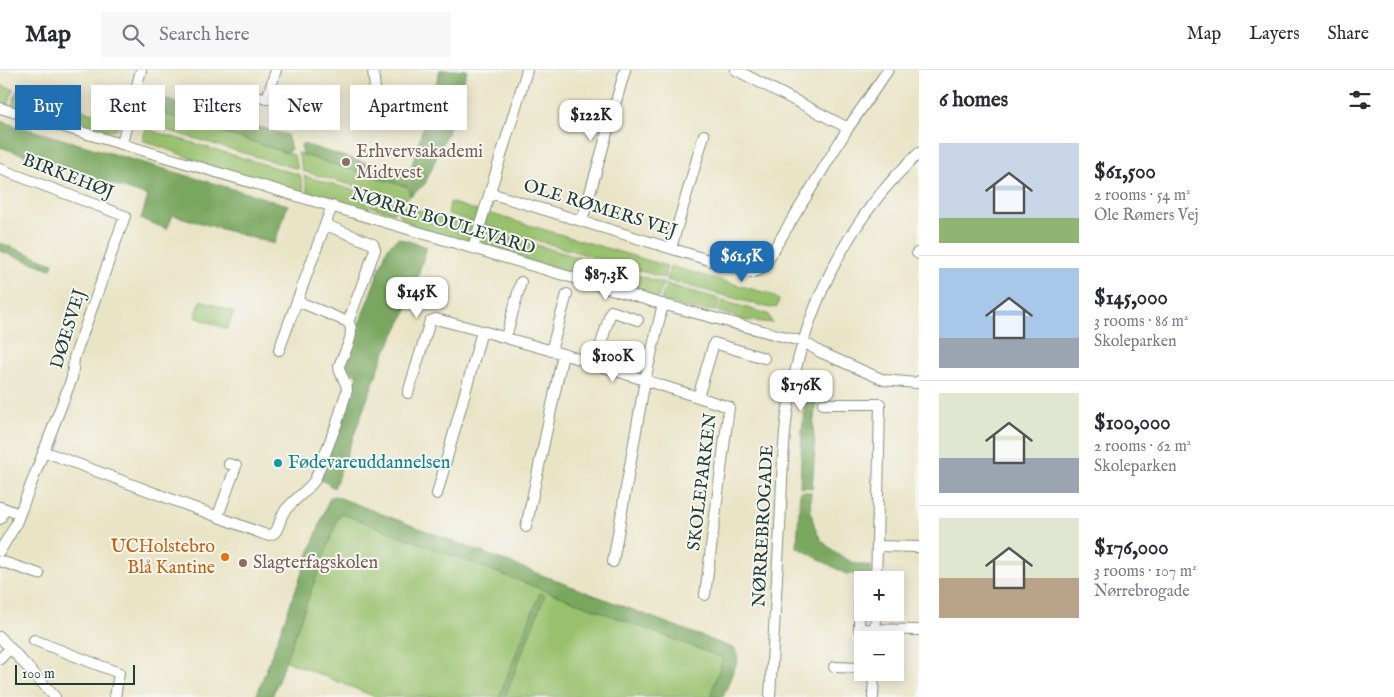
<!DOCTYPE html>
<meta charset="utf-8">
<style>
body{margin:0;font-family:"IM FELL English",serif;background:#f7f7f7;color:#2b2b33;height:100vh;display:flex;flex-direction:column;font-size:19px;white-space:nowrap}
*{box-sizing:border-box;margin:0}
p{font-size:16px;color:#7c7c81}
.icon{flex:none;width:28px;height:28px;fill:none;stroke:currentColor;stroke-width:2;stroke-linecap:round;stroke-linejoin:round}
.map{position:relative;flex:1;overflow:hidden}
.drawer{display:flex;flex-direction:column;background:#fff;width:475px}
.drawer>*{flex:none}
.hud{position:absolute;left:15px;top:15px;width:475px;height:45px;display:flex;gap:10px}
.controls{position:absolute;left:854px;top:501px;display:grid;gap:10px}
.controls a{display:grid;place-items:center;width:50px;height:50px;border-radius:0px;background:#fff;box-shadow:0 2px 12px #0003;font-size:25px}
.scale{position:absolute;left:15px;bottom:12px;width:120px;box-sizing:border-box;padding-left:5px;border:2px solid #1f3d34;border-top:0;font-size:14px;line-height:18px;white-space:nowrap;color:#1f3d34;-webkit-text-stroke:4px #f6f6f2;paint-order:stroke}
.price{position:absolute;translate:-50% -42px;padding:0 11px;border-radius:10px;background:#fff;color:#222;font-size:16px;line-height:32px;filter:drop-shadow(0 1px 2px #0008)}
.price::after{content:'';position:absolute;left:50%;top:30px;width:15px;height:11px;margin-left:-8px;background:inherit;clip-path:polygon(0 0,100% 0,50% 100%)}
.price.current{background:#1f6fb2;color:#fff}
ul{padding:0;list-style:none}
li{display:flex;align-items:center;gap:15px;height:125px;padding:0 20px}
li+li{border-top:1px solid #e1e1e2}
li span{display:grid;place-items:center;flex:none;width:140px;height:100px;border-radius:0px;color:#555}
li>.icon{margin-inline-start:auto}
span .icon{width:60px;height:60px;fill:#fffc;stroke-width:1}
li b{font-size:21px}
h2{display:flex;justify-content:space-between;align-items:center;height:60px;padding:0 20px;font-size:21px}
.tag{padding:0 18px;border-radius:0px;background:#fff;box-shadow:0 2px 12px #0003;font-size:18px;line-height:45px}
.tag.current{background:#1f6fb2;color:#fff}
header{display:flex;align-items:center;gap:30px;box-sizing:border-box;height:70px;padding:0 25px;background:#fff;border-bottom:1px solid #e1e1e2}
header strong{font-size:24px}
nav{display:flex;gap:28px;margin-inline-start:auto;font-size:18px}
.search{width:350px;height:45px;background:#f7f7f7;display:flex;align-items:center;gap:12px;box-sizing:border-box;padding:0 18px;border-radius:0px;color:#7c7c81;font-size:19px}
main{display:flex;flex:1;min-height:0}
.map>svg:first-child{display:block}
</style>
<header>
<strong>Map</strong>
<div class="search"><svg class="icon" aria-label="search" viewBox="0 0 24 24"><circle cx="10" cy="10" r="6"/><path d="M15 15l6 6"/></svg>Search here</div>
<nav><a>Map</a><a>Layers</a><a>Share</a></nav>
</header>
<main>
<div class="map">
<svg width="919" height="627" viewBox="0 0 919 627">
<rect width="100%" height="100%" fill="#f6f6f2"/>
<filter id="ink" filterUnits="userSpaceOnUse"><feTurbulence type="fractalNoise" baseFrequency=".02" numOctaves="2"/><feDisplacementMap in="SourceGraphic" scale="10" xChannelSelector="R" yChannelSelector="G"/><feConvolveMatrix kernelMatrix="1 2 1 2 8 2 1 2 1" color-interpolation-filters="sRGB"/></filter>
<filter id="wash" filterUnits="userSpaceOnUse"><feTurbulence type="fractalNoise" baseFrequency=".0096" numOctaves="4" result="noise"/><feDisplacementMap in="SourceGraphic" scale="20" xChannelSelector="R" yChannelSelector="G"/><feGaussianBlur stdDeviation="1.12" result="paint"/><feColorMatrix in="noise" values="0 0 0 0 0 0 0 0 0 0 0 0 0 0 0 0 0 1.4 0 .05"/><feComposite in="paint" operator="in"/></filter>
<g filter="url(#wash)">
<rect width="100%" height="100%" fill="#eae4c6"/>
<path fill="#99c16d" stroke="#5c7f50" d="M 0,15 L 13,19 L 8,35 L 0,33 Z
M 17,20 L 122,52 C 119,58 116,60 109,61 L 46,46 L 12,36 Z
M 140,36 L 294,85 L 298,99 L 135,51 Z
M 146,59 L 300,105 L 304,121 L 302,123 L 209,95 L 142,70 Z
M 298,83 L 408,117 L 410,126 L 405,131 L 303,101 Z
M 304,106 L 363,123 L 370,139 L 363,139 L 308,123 Z
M 368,125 L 401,135 L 393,143 L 372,137 Z
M 450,132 L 478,141 L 474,152 L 448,144 Z
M 404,136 L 475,157 L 472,167 L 464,171 C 449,166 405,157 398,143 Z
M 488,143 L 667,196 L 664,208 L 485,155 Z
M 484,159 L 663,213 L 658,228 L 657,229 L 486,178 C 479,172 481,167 484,159 Z
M 670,196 L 770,224 L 779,230 L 777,237 L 770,238 L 667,210 Z
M 666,214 L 720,229 L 717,241 L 691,239 L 661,230 Z
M 201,230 L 234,242 L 227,259 L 195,247 Z
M 723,231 L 768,244 L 772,253 L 744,250 L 719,242 Z
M 331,434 L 733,580 L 716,627 L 376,627 L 274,586 Z"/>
<path fill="#7aa760" stroke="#4c724a" d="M 440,0 L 467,0 L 450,56 L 425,114 L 410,126 L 410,102 Z
M 143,26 L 169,30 L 287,65 L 291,79 L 287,83 L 140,36 Z
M 0,51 L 288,135 L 274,174 L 173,145 L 167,159 L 141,149 L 148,126 L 0,77 Z
M 303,74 L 406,105 L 408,107 L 408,117 L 303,85 L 301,75 Z
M 398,168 L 427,177 L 407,240 L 384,284 L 334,418 L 319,408 L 358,305 L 343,296 L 388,177 Z
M 0,173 L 53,193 L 51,199 L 0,181 Z
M 807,323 L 817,324 L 813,356 L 815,378 L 812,418 L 800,417 L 802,360 Z
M 800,421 L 811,422 C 809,437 812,454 820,468 C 825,475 843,488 852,492 C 858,495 865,495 871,496 L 872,505 L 846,504 L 797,477 Z
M 335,426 L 735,579 L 738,589 L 723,627 L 710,627 L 723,588 L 340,443 L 272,627 L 256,627 L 330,427 Z
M 540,523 L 545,525 L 505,627 L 499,627 Z"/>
</g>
<g filter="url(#ink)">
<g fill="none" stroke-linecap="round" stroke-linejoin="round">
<g stroke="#84907d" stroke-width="12">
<path id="minor" d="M 373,0 L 375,19
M 736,0 L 848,58
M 243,22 L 267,29 L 276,0
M 0,38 L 658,233 L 804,272 L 820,282 L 884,310 L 916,313 L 919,311
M 122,73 L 141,0
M 0,99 L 125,146 L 74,288 L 72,308 L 15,456 L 0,481
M 490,123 L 751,203 L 762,199 L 848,58 L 888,0
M 582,151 L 625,0
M 326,155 L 373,174 L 375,180 L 348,252
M 473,178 L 527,0
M 671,178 L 704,65
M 917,183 L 919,184
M 297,231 L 348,252
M 506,267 L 521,212
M 279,280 L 332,136
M 551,281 L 567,224
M 595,294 L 611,241 L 638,250
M 408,323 L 430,251 L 436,249 L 482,261
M 698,327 L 714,273 L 764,288
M 823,334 L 880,334 L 877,476 L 919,477
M 43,381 L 266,465 C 280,466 278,451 284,442 C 293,430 306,422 315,410 L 337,353 L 347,320 C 347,311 339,305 339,296 C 343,284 357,263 348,252
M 437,424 L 482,261 L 563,284 L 729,337 L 705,525
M 0,437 L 19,444
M 218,446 L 236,396 L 229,394
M 0,449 L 5,439
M 526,457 L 563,284
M 0,491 L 39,504
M 613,492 L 645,310 L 663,234
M 876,510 L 877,476
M 860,529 L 859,559 L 919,560
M 0,567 L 55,627
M 34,570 L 119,603 L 115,627
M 875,570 L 876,542
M 0,589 L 10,578
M 834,597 L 862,598
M 770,627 C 773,570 777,514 780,457 C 782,420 782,382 787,344 C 802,245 844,152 919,83
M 873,627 L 874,602"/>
</g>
<use href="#minor" stroke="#fff" stroke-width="10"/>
</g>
</g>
<g fill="#8d6e63" stroke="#f6f6f2" stroke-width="2">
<circle cx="346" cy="92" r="5"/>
<circle cx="243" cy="493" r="5"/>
</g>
<circle fill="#0f9aa8" stroke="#f6f6f2" stroke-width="2" cx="278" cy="393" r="5"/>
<circle fill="#e8710a" stroke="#f6f6f2" stroke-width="2" cx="225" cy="487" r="5"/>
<g text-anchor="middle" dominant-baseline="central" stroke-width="4" stroke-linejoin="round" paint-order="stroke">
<g font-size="18" fill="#785e54" stroke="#f6f6f2" text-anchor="start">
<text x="356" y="82">Erhvervsakademi<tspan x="356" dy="21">Midtvest</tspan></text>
<text x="253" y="493">Slagterfagskolen</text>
</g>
<g font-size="18" fill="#1f3d34" stroke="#f6f6f2">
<text transform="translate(68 107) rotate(21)">BIRKEHØJ</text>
<text transform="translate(600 139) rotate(17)">OLE RØMERS VEJ</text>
<text transform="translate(443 152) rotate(17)">NØRRE BOULEVARD</text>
<text transform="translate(69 259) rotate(-73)">DØESVEJ</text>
<text transform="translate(703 412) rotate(-83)">SKOLEPARKEN</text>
<text transform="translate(764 456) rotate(-87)">NØRREBROGADE</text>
</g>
<g font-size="18" fill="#0d838f" stroke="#f6f6f2" text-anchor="start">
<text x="288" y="393">Fødevareuddannelsen</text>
</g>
<g font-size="18" fill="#c56008" stroke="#f6f6f2" text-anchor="end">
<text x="215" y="477">UCHolstebro<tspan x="215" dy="21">Blå Kantine</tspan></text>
</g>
</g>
</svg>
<div class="controls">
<a>+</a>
<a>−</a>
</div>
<div class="scale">100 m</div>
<b class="price" style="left:591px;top:72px">$122K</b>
<b class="price current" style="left:742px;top:213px">$61.5K</b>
<b class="price" style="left:606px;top:231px">$87.3K</b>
<b class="price" style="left:417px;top:249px">$145K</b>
<b class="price" style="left:613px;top:313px">$100K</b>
<b class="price" style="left:801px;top:342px">$176K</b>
<div class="hud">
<a class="tag current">Buy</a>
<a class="tag">Rent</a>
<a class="tag">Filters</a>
<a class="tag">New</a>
<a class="tag">Apartment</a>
</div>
</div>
<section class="drawer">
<h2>6 homes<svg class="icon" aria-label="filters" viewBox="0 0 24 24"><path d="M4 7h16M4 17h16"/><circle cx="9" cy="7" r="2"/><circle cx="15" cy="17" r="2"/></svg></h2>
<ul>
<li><span style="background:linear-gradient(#c9d6e8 75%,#8fb573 0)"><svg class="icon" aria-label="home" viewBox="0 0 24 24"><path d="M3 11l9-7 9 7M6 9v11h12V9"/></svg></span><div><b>$61,500</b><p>2 rooms · 54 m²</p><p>Ole Rømers Vej</p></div></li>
<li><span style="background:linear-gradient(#a9c7e8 70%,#9aa5b1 0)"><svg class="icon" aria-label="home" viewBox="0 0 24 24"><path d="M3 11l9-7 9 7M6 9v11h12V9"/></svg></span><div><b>$145,000</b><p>3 rooms · 86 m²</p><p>Skoleparken</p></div></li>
<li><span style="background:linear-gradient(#dfe7d0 65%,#9aa5b1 0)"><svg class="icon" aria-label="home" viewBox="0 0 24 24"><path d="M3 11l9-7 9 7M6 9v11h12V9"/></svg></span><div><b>$100,000</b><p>2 rooms · 62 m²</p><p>Skoleparken</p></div></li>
<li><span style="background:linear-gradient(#dfe7d0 60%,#b9a48a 0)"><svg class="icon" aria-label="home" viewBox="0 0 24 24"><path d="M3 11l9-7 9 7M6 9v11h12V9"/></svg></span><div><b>$176,000</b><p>3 rooms · 107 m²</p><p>Nørrebrogade</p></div></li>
</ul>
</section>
</main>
